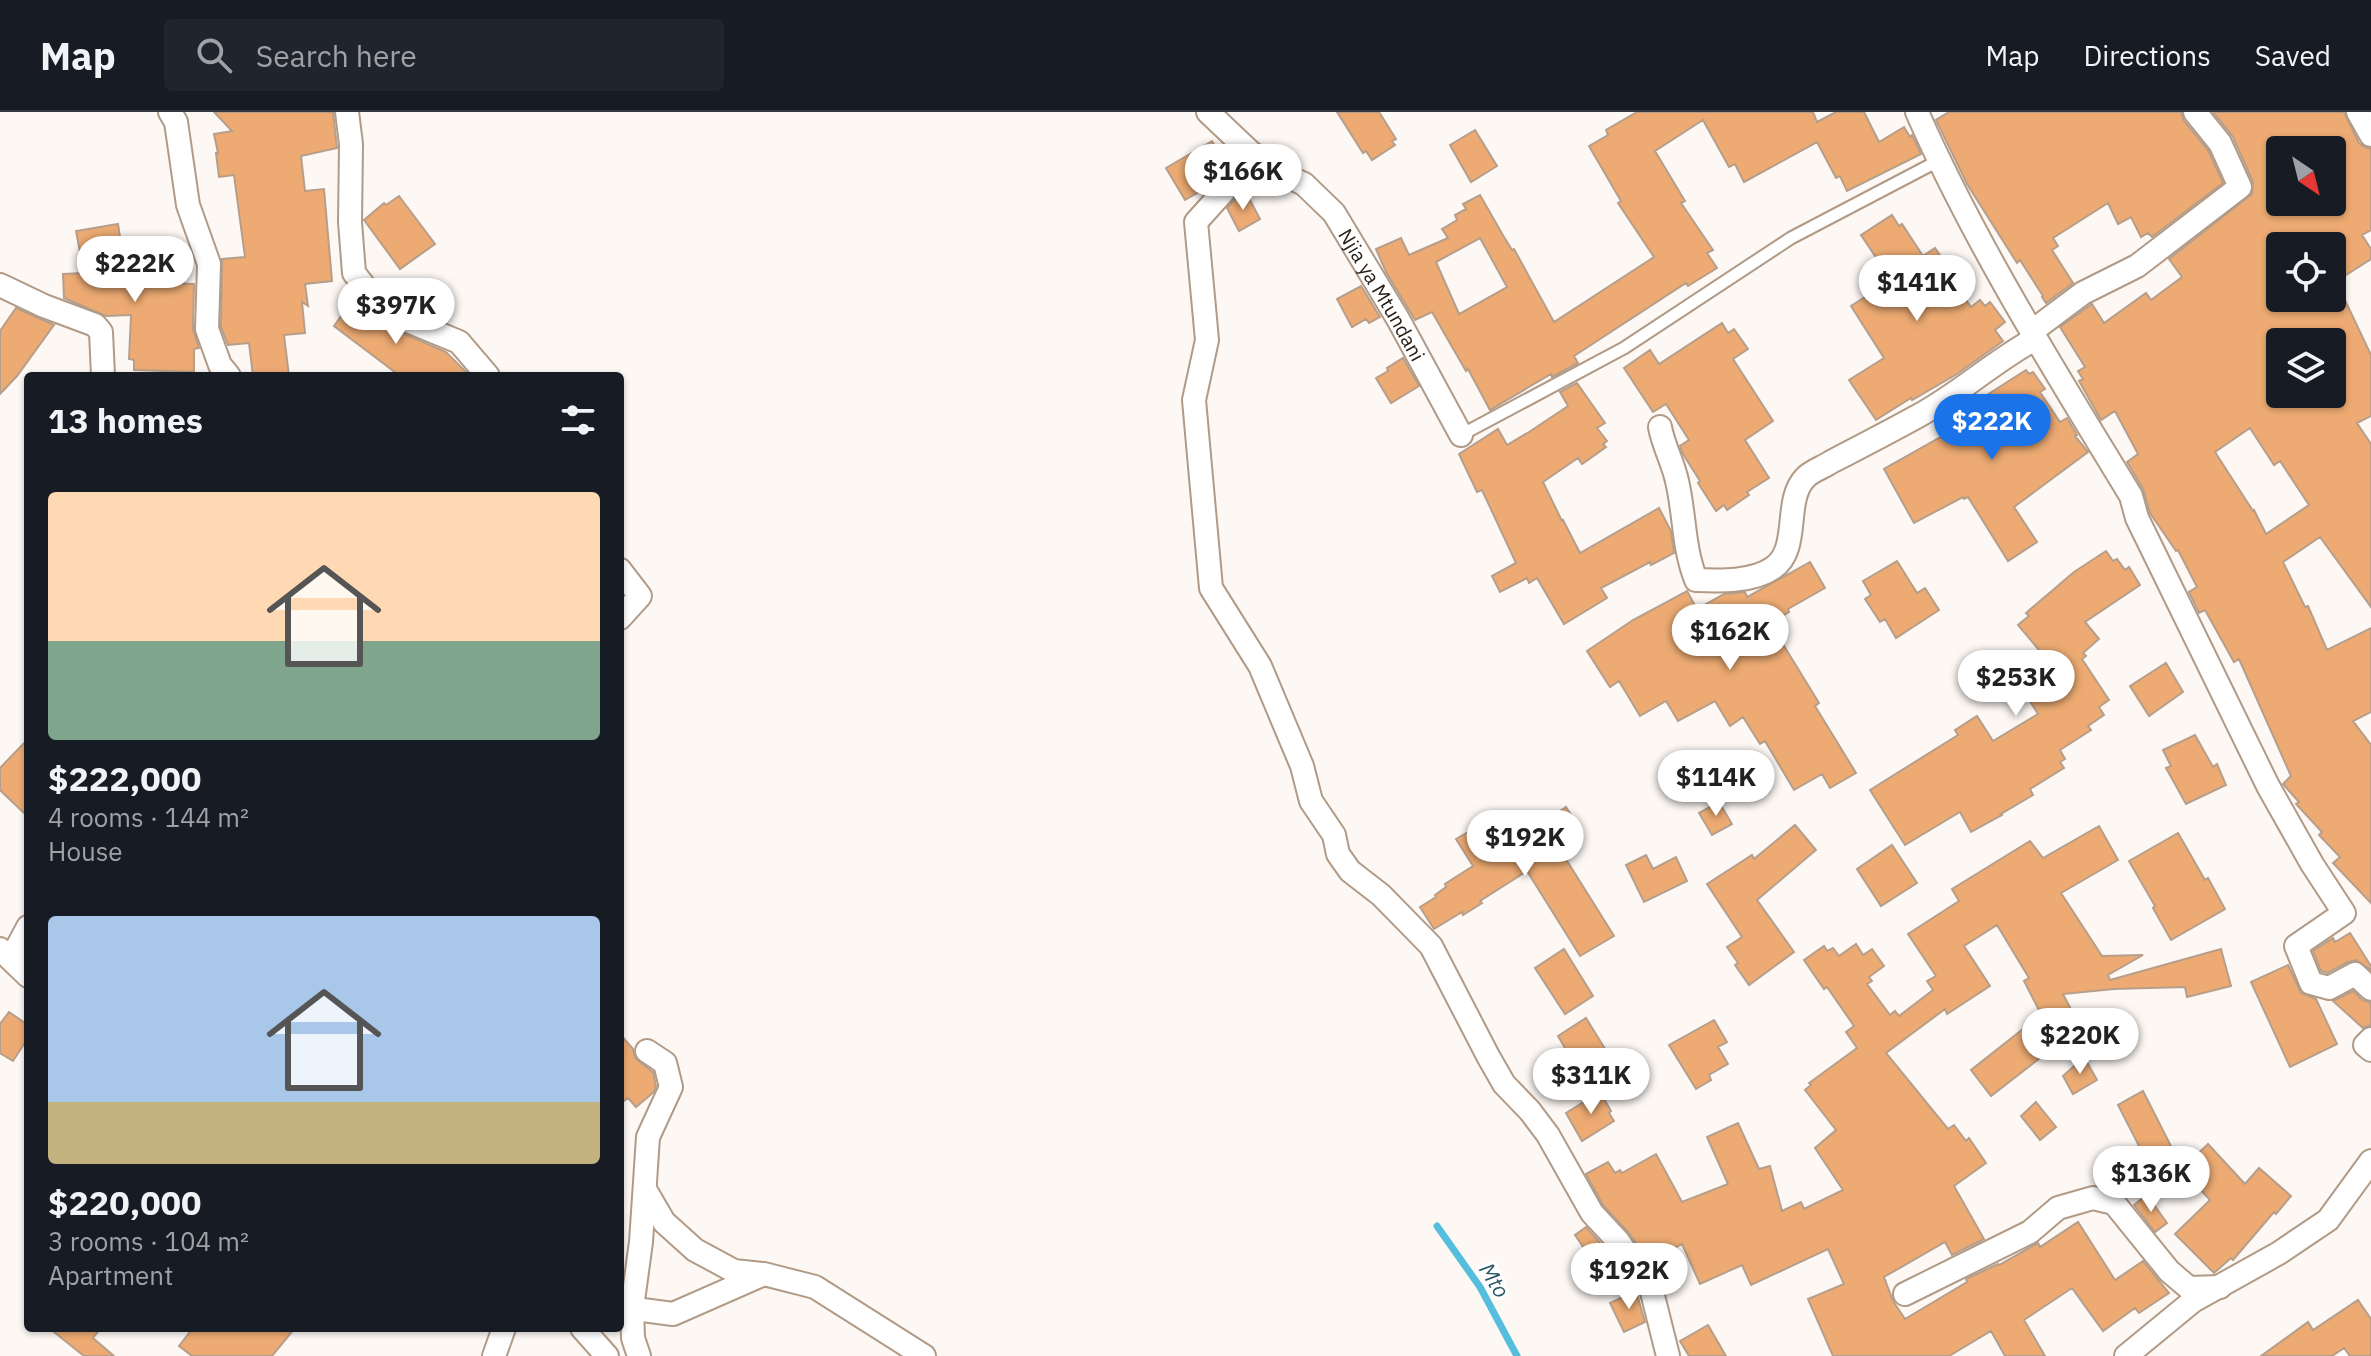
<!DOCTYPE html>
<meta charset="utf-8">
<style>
body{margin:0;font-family:"IBM Plex Sans",sans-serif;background:#20242c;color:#f1f3f6;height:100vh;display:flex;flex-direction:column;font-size:30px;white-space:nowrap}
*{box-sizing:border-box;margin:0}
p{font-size:26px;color:#9ea1a6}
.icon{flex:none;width:44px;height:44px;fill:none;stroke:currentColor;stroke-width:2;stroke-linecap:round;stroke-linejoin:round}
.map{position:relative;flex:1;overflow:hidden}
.details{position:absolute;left:24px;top:260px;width:600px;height:960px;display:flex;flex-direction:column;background:#171b24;border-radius:8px;box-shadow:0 2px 6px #0004}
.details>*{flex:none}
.needle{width:52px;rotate:145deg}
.buttons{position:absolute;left:2266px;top:24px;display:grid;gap:16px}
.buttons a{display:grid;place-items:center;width:80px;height:80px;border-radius:8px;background:#171b24;box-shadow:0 2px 6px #0004;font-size:40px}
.price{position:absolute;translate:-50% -68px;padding:0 18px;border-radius:28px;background:#fff;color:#222;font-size:26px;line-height:52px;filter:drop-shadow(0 2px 4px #0008)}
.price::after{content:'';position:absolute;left:50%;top:48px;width:24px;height:18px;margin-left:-12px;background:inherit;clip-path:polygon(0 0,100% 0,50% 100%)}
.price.active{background:#1a73e8;color:#fff}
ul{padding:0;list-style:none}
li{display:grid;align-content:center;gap:16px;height:424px;padding:0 24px}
li span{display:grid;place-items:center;height:248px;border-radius:8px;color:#555}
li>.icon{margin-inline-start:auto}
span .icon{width:144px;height:144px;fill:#fffc;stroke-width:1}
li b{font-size:34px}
h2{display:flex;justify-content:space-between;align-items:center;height:96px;padding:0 24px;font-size:34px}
header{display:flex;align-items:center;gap:48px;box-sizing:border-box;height:112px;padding:0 40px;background:#171b24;border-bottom:2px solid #363941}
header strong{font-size:38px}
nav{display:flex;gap:44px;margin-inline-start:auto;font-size:28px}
.search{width:560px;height:72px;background:#20242c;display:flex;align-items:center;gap:20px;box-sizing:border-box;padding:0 28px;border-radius:8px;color:#9ea1a6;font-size:30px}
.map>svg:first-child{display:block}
</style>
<header>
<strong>Map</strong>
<div class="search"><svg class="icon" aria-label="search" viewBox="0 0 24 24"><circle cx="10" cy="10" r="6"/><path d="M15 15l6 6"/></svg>Search here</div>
<nav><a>Map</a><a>Directions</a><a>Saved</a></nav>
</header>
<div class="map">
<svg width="2371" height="1244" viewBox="0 0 2371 1244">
<rect width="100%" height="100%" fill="#fdf8f4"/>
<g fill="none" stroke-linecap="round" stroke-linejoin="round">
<path stroke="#55bedd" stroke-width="7" d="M 1437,1114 L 1480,1175 L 1517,1244"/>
</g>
<path fill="#edab73" stroke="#b69e8b" stroke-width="2" fill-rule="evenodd" d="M 214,0 L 333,0 L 337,36 L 301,44 L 305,79 L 324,77 L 332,169 L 305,172 L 308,194 L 302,190 L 305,221 L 284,223 L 289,264 L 253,264 L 249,231 L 228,233 L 221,215 L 222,147 L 245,145 L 234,63 L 219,65 L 216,41 L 218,41 L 214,22 L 232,19 Z
M 1337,0 L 1379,0 L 1396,27 L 1392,29 L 1395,33 L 1372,48 L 1366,39 L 1363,41 Z
M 1637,0 L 1813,0 L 1817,10 L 1836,0 L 1864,0 L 1879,30 L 1904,15 L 1910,25 L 1912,23 L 1921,42 L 1847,79 L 1840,64 L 1836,66 L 1817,30 L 1744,70 L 1735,52 L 1729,55 L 1703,8 L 1655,39 L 1685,89 L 1681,91 L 1713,138 L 1707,141 L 1717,156 L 1688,174 L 1686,171 L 1574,244 L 1578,251 L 1552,265 L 1551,262 L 1490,298 L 1468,257 L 1466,259 L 1432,200 L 1415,208 L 1386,160 L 1376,137 L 1401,126 L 1409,143 L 1448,126 L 1442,117 L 1457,108 L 1455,103 L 1466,97 L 1463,92 L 1480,83 L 1504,125 L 1512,138 L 1514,137 L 1554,210 L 1654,145 L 1618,91 L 1621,89 L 1589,34 L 1608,23 L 1606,18 ZM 1480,126 L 1507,175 L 1459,202 L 1436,150 Z
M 1949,0 L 2181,0 L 2184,9 L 2208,38 L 2223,71 L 2152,125 L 2148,121 L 2141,125 L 2131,105 L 2118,112 L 2108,91 L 2053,126 L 2058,134 L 2052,138 L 2073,171 L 2046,191 L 2042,185 L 2043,184 L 2020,148 L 2017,151 L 1967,72 L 1936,8 Z
M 2213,0 L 2344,0 L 2359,31 L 2365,35 L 2371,37 L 2371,118 L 2362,123 L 2371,137 L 2371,147 L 2332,172 L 2332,134 L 2280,134 L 2280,186 L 2344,186 L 2371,243 L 2371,304 L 2357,311 L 2371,332 L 2371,495 L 2320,425 L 2283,450 L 2305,495 L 2308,494 L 2327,538 L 2371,516 L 2371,600 L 2353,609 L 2371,633 L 2371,791 L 2333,751 L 2340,745 L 2319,723 L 2322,720 L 2296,692 L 2299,690 L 2283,672 L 2291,664 L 2239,547 L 2234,550 L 2205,498 L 2199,501 L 2189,480 L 2197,475 L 2178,438 L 2176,439 L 2150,401 L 2143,377 L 2127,350 L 2138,342 L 2115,299 L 2101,308 L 2079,269 L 2083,267 L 2078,259 L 2085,255 L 2060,215 L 2092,192 L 2104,211 L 2146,181 L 2151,188 L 2182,165 L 2169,147 L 2252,82 L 2253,70 L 2233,25 ZM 2332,26 L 2332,90 L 2280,90 L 2280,38 L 2304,38 ZM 2280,230 L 2332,230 L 2332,282 L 2280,282 ZM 2250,316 L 2274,353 L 2280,349 L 2309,393 L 2266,422 L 2254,398 L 2253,399 L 2215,340 Z
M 1475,18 L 1497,54 L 1471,70 L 1450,33 Z
M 1212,29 L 1227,55 L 1211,73 L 1185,88 L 1166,56 Z
M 1242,80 L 1248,89 L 1250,88 L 1260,107 L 1239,119 L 1227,96 Z
M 399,84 L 435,132 L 400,157 L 364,108 L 384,91 L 386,93 Z
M 1892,103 L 1899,114 L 1902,112 L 1923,144 L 1935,136 L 1952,161 L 1949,163 L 1971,195 L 1980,188 L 1985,194 L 1990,190 L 2005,210 L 1995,218 L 2003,229 L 1957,262 L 1912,288 L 1911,286 L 1876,308 L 1849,268 L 1884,246 L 1851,194 L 1891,168 L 1861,123 Z
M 118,112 L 127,170 L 194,172 L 193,217 L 199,236 L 194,237 L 194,260 L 134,258 L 134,248 L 129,247 L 131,203 L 106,204 L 64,186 L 63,162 L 84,161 L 76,119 Z
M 1361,174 L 1380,205 L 1369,211 L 1366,207 L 1352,215 L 1337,187 Z
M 355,185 L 366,199 L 388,215 L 446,240 L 470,264 L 400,264 L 334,214 Z
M 16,196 L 54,213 L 17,264 L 0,282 L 0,219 Z
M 1722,211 L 1728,221 L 1734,217 L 1748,237 L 1733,247 L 1773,309 L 1745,328 L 1769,366 L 1747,380 L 1749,383 L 1727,398 L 1724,393 L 1716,399 L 1698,371 L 1700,369 L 1683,342 L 1680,334 L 1689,328 L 1666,292 L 1653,300 L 1624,256 L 1650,238 L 1659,252 Z
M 1403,246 L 1419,274 L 1391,291 L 1376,266 L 1388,259 L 1387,256 Z
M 2026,258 L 2029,262 L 2033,260 L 2045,277 L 2040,280 L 2060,310 L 2067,306 L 2077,323 L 2075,324 L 2088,340 L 2014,395 L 2037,430 L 2008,449 L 1968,385 L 1964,387 L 1963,385 L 1914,411 L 1884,357 L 1983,301 L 1976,290 Z
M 1577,271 L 1605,311 L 1597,316 L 1607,329 L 1603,332 L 1606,335 L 1582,352 L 1578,346 L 1543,370 L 1562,409 L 1563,408 L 1580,441 L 1659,396 L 1671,419 L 1674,441 L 1651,453 L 1650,450 L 1601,476 L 1607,486 L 1564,512 L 1537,466 L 1529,471 L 1527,466 L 1500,480 L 1492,464 L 1516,451 L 1482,378 L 1477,380 L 1459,342 L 1498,317 L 1507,333 L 1529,320 L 1568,294 L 1560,280 Z
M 2106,439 L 2113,449 L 2117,447 L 2125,458 L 2129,455 L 2140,473 L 2085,510 L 2099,527 L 2083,541 L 2086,544 L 2082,547 L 2109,588 L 2099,595 L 2104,603 L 2088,614 L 2091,618 L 2060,638 L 2065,647 L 2060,650 L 2064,656 L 2030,677 L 2033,683 L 2001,702 L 2002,703 L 1971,720 L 1960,700 L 1905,733 L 1870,678 L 1958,623 L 1955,618 L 1977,604 L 1993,629 L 2038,602 L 2028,586 L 2040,578 L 2022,548 L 2039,538 L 2018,513 L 2029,504 L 2026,501 L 2074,460 Z
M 1897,449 L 1917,481 L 1925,476 L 1939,498 L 1896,526 L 1885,507 L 1880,510 L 1865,487 L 1871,483 L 1863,469 Z
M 1810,450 L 1825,476 L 1788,497 L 1789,500 L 1770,511 L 1819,591 L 1815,594 L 1856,661 L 1830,676 L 1822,662 L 1794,678 L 1765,629 L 1760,632 L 1743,605 L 1730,614 L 1715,589 L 1678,609 L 1666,589 L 1640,604 L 1619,569 L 1610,575 L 1587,539 L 1633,508 L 1687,479 L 1697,497 L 1724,482 L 1745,480 L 1747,485 Z
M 2166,551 L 2183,580 L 2149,604 L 2130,574 Z
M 2195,623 L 2213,655 L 2217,652 L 2226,673 L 2186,692 L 2166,656 L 2171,654 L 2163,638 Z
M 28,627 L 28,705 L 0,678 L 0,656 Z
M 1719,690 L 1732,712 L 1712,723 L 1699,701 Z
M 1566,695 L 1578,714 L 1571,719 L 1580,734 L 1564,744 L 1614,824 L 1580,844 L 1527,759 L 1480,789 L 1482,791 L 1463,803 L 1462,800 L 1434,817 L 1420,795 L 1436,785 L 1435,783 L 1446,775 L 1445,772 L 1473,754 L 1456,727 L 1482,712 L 1489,723 L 1492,720 L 1500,733 L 1551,699 L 1554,703 Z
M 1795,713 L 1816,738 L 1757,788 L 1794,840 L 1749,873 L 1735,853 L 1738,851 L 1727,835 L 1742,825 L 1707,772 L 1752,743 L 1754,747 Z
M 2099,714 L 2118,748 L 2061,781 L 2102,844 L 2143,843 L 2108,863 L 2110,868 L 2221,837 L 2231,874 L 2187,885 L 2185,875 L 2114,877 L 2063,882 L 2080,915 L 1991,984 L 1971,958 L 2028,913 L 2043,906 L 2024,869 L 2029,866 L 1997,813 L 1964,834 L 1990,874 L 1947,902 L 1945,897 L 1886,941 L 1948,1017 L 1954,1013 L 1966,1029 L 1969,1026 L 1986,1051 L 1954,1074 L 1984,1127 L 1952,1143 L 1945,1130 L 1884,1165 L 1893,1189 L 1905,1207 L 1967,1170 L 1966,1167 L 1998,1152 L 1999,1153 L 2038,1131 L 2040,1135 L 2078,1110 L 2115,1168 L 2143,1149 L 2169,1181 L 2139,1201 L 2135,1196 L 2103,1219 L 2072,1176 L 2024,1208 L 2045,1244 L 2005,1244 L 1991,1219 L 1949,1244 L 1833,1244 L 1808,1187 L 1844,1172 L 1828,1137 L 1751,1173 L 1742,1153 L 1700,1172 L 1682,1132 L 1650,1150 L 1628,1120 L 1603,1093 L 1586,1062 L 1608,1050 L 1615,1061 L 1620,1058 L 1622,1061 L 1656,1042 L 1682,1090 L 1728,1072 L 1707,1025 L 1738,1011 L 1759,1057 L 1770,1054 L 1782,1099 L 1801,1090 L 1804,1097 L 1843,1078 L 1815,1036 L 1836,1018 L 1805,978 L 1811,973 L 1809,971 L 1857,936 L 1846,920 L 1854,914 L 1827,875 L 1824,877 L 1804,848 L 1824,834 L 1827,839 L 1833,836 L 1839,844 L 1856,832 L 1863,843 L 1872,837 L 1884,854 L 1869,865 L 1872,869 L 1867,872 L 1890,903 L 1895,899 L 1899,904 L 1933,878 L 1927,869 L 1936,864 L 1908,822 L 1959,789 L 1952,777 L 2030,729 L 2043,746 Z
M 2178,721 L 2205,768 L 2208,766 L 2225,797 L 2171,828 L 2153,796 L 2155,794 L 2129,749 Z
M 1892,733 L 1917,771 L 1881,794 L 1857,757 Z
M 1646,743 L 1653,757 L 1676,745 L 1687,769 L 1644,790 L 1626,753 Z
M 2350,821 L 2371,854 L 2371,858 L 2356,848 L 2348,850 L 2327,861 L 2321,859 L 2313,839 L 2333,826 L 2335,830 Z
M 1564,837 L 1593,884 L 1565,902 L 1535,856 Z
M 2288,853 L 2301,881 L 2316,887 L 2337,932 L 2290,955 L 2251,870 Z
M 2353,879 L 2362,888 L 2371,891 L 2371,913 L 2363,916 L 2333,889 Z
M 9,900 L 28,913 L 28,926 L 13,949 L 0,941 L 0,912 Z
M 1586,906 L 1615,953 L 1586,971 L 1558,924 Z
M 1714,908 L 1727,930 L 1718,935 L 1728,952 L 1709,963 L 1711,968 L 1696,977 L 1669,933 Z
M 620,922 L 633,937 L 635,946 L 653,960 L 656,974 L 654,980 L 636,995 L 628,986 L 620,992 Z
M 2084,945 L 2097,968 L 2073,982 L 2063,964 Z
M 2143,979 L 2180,1052 L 2156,1067 L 2118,993 Z
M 1600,980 L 1611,999 L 1609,1001 L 1614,1009 L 1582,1029 L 1566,1001 Z
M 2036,990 L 2056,1015 L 2040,1028 L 2021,1004 Z
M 2208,1032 L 2245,1072 L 2259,1056 L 2291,1084 L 2276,1102 L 2274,1100 L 2233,1148 L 2231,1146 L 2214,1161 L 2175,1122 L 2210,1088 L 2182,1057 Z
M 2147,1083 L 2167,1111 L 2155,1120 L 2134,1093 Z
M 1586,1115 L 1604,1135 L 1590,1145 L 1575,1123 Z
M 1636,1179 L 1645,1210 L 1624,1220 L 1610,1191 Z
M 2358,1188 L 2371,1207 L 2371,1244 L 2350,1244 L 2344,1236 L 2332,1244 L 2261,1244 L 2308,1210 L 2313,1218 Z
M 1708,1213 L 1726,1244 L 1689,1244 L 1680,1229 Z
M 49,1216 L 101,1216 L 93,1226 L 114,1244 L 84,1244 Z
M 193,1216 L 295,1216 L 272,1244 L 192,1244 L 179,1234 Z"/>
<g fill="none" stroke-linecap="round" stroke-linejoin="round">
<g stroke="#b19a86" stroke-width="15">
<path id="service" d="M 1461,323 L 1624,236 L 1791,126 L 1938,49"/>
</g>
<g stroke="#b19a86" stroke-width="26">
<g id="minor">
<path d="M 170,0 L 176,10 L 188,93 L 209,152 L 207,217 L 220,253 L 229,264"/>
<path d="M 347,0 L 351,32 L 350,110 L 354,161 L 375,188 L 396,204 L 459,230 L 488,264"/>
<path id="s1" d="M 1208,0 L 1265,54 L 1304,72 L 1334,101 L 1398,207 L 1461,323"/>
<path d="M 1917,0 C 1976,134 2055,259 2131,384 L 2137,406 L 2268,674 L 2312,752 L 2344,801 L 2296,834 L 2311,871 L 2329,876 L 2355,862 L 2371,877"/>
<path d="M 2358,0 L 2371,23"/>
<path d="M 1253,42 L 1251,49 L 1196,110 L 1207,228 L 1194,288 L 1211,476 L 1260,554 L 1302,654 L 1311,689 L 1334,723 L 1338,742 L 1350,759 L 1381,783 L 1431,834 L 1488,944 L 1504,972 L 1530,999 L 1548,1023 L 1592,1101 L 1618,1129 L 1651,1176 L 1668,1244"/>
<path d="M 0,173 L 44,194 L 95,213 L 101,220 L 103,264"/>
<path d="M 2031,220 L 2083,181 L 2137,154 L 2240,75 L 2220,31 L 2195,0"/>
<path d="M 1660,315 C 1663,333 1673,350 1677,369 C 1685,403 1683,435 1696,468 C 1720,469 1753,470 1773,456 C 1801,437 1783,389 1805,366 C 1811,359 1824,355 1831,350 C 1860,335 1889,320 1918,304 C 1959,282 1994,249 2035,227"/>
<path d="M 620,458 L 640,484 L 620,506"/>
<path d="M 0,837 L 28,864"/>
<path d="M 11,847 L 28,815"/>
<path d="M 2371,927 L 2365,933 L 2371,938"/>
<path d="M 646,1079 L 664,1110 L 695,1138 L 734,1159 L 762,1162"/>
<path d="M 1905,1182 L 2030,1120 L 2058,1096 L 2093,1086 L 2114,1091 L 2169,1159 L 2189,1176 L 2220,1175"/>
<path d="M 620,1195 L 673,1202 L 764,1162 L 815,1175 L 924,1244"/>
<path d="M 582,1216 L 607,1244"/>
<path d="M 494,1244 L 504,1216"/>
<path d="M 639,1244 L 633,1226 L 632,1196 L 641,1130 L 648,1025 L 671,975 L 665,951 L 647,939"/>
<path d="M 2126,1244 L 2193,1189 L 2279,1141 L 2328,1108 L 2371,1049"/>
</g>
</g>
<use href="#service" stroke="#fff" stroke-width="11"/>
<use href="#minor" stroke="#fff" stroke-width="22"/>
</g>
<g text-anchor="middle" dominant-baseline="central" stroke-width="7" stroke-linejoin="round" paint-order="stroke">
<g font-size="20" fill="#261d15" stroke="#fff">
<text stroke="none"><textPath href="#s1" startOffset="258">Njia ya Mtundani</textPath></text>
</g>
<g font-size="22" font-style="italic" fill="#2c5967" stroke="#fff">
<text transform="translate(1495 1168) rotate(58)">Mto</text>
</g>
</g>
</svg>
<div class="buttons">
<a><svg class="needle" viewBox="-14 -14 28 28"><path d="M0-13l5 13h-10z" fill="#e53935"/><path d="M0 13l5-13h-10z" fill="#9ea1a6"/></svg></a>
<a><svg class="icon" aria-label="locate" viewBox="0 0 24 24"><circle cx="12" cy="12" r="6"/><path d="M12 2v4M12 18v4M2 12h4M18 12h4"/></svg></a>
<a><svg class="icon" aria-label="layers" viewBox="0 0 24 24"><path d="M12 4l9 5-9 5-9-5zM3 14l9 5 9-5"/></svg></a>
</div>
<b class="price" style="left:1243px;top:100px">$166K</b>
<b class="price" style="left:135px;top:192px">$222K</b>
<b class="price" style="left:1917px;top:211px">$141K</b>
<b class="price" style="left:396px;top:234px">$397K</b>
<b class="price active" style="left:1992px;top:350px">$222K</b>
<b class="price" style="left:1730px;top:560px">$162K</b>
<b class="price" style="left:2016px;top:606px">$253K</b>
<b class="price" style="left:1716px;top:706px">$114K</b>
<b class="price" style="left:1525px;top:766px">$192K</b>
<b class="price" style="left:2080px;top:964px">$220K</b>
<b class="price" style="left:1591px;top:1004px">$311K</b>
<b class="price" style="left:2151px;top:1102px">$136K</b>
<b class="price" style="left:1629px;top:1199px">$192K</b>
<section class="details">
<h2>13 homes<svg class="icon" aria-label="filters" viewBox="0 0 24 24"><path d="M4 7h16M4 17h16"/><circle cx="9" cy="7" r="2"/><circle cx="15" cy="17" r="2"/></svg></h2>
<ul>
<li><span style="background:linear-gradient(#ffd9b3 60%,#7fa58c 0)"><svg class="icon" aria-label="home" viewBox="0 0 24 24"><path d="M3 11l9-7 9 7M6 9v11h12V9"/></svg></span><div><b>$222,000</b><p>4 rooms · 144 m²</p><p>House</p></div></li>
<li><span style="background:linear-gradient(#a9c7e8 75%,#c2b280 0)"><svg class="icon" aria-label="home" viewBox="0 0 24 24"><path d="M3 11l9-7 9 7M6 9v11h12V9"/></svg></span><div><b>$220,000</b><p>3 rooms · 104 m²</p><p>Apartment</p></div></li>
</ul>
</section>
</div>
